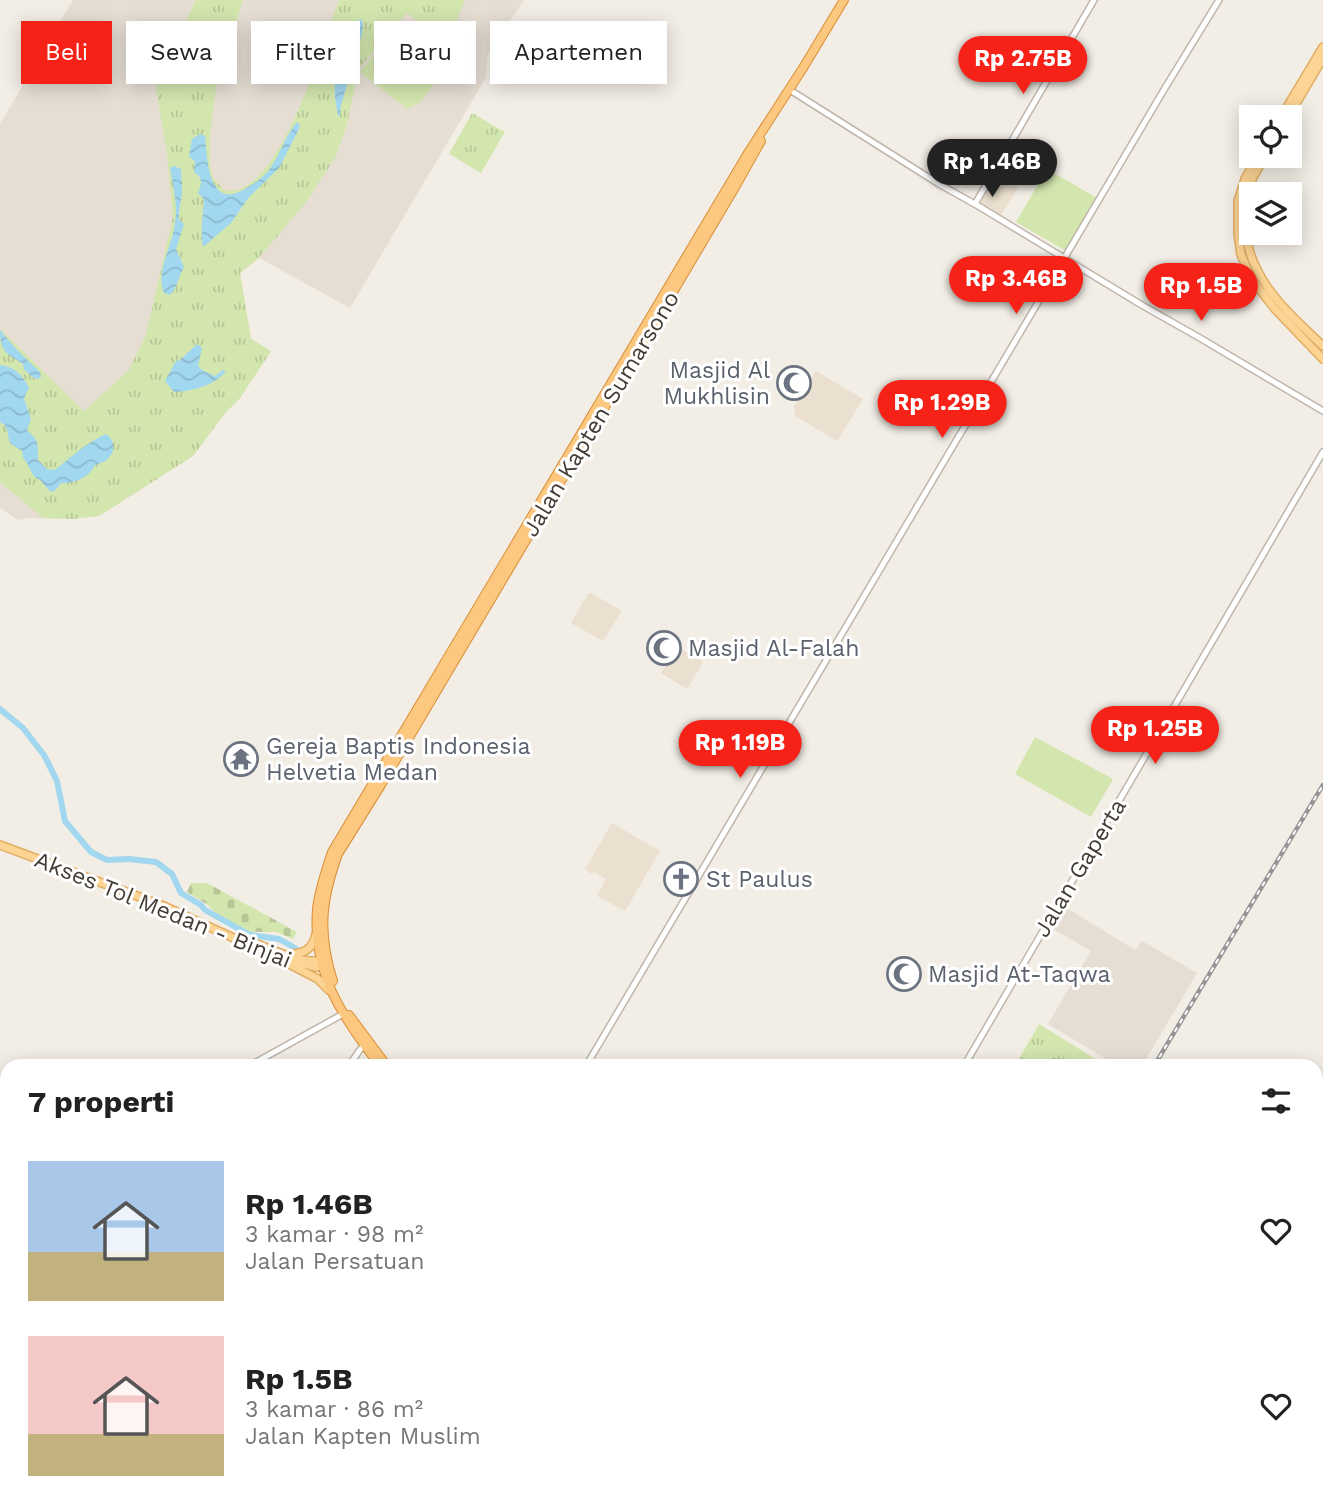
<!DOCTYPE html>
<html lang="id">
<meta charset="utf-8">
<style>
body{margin:0;font-family:"Work Sans",sans-serif;background:#f2f2f2;color:#222;height:100vh;display:flex;flex-direction:column;font-size:26px;white-space:nowrap}
*{box-sizing:border-box;margin:0}
p{font-size:23px;color:#767676}
.icon{flex:none;width:38px;height:38px;fill:none;stroke:currentColor;stroke-width:2;stroke-linecap:round;stroke-linejoin:round}
.map{position:relative;flex:1;overflow:hidden}
.details{position:absolute;left:0px;top:1059px;width:1323px;height:450px;display:flex;flex-direction:column;background:#fff;border-radius:21px 21px 0 0;box-shadow:0 4px 18px #0003}
.details>*{flex:none}
.banner{position:absolute;left:21px;top:21px;width:700px;height:63px;display:flex;gap:14px}
.controls{position:absolute;left:1239px;top:105px;display:grid;gap:14px}
.controls a{display:grid;place-items:center;width:63px;height:63px;border-radius:0px;background:#fff;box-shadow:0 4px 18px #0003;font-size:35px}
.price{position:absolute;translate:-50% -60px;padding:0 16px;border-radius:24px;background:#f62218;color:#fff;font-size:23px;line-height:46px;filter:drop-shadow(0 2px 4px #0008)}
.price::after{content:'';position:absolute;left:50%;top:42px;width:21px;height:16px;margin-left:-10px;background:inherit;clip-path:polygon(0 0,100% 0,50% 100%)}
.price.on{background:#222;color:#fff}
ul{padding:0;list-style:none}
li{display:flex;align-items:center;gap:21px;height:175px;padding:0 28px}
li span{display:grid;place-items:center;flex:none;width:196px;height:140px;border-radius:0px;color:#555}
li>.icon{margin-inline-start:auto}
span .icon{width:84px;height:84px;fill:#fffc;stroke-width:1}
li b{font-size:30px}
h2{display:flex;justify-content:space-between;align-items:center;height:84px;padding:0 28px;font-size:30px}
.tag{padding:0 24px;border-radius:0px;background:#fff;box-shadow:0 4px 18px #0003;font-size:24px;line-height:63px}
.tag.on{background:#f62218;color:#fff}
.map>svg:first-child{display:block}
</style>
<div class="map">
<svg width="1323" height="1507" viewBox="0 0 1323 1507">
<defs>
<pattern id="grass-tufts" width="24" height="20" patternUnits="userSpaceOnUse" patternTransform="scale(1.75)"><rect width="24" height="20" fill="#d3e6ae"/><path d="M3 7l-1-3M5 7V3M7 7l1-3M15 17l-1-3M17 17v-4M19 17l1-3" fill="none" stroke="#b6c696"/></pattern>
<pattern id="cemetery-stones" width="16" height="16" patternUnits="userSpaceOnUse" patternTransform="scale(1.75)"><rect width="16" height="16" fill="#d3e6ae"/><path d="M2 7V4a2 2 0 0 1 4 0v3zM10 15v-3a2 2 0 0 1 4 0v3z" fill="#b6c696"/></pattern>
<pattern id="water-waves" width="16" height="10" patternUnits="userSpaceOnUse" patternTransform="scale(1.75)"><rect width="16" height="10" fill="#a1d7ef"/><path d="M0 5q4-4 8 0t8 0" fill="none" stroke="#8cb9ce"/></pattern>
</defs>
<rect width="100%" height="100%" fill="#f2ede5"/>
<path fill="#e6ded3" d="M 73,0 L 524,0 L 488,54 L 485,79 L 350,308 L 259,258 L 240,273 L 251,339 L 271,351 L 240,398 L 225,413 L 193,456 L 99,516 L 72,519 L 29,518 L 18,520 L 0,508 L 0,124 Z
M 1062,905 L 1135,950 L 1142,941 L 1197,973 L 1142,1066 L 1118,1066 L 1048,1024 L 1091,951 L 1050,927 Z
M 991,1502 L 1114,1502 L 1122,1507 L 988,1507 Z"/>
<path fill="#ebe0cf" d="M 996,174 L 1018,188 L 1001,215 L 979,202 Z
M 816,371 L 863,399 L 837,441 L 794,415 L 796,410 L 793,408 Z
M 591,593 L 622,611 L 603,641 L 571,623 L 588,594 Z
M 681,649 L 703,662 L 687,689 L 661,673 L 667,663 L 671,665 Z
M 612,823 L 660,851 L 625,911 L 597,896 L 606,879 L 594,872 L 592,874 L 585,869 Z"/>
<path fill="url(#grass-tufts)" d="M 196,0 L 243,0 L 217,81 L 210,134 L 210,165 L 213,178 L 225,191 C 233,191 239,190 246,186 C 289,160 322,47 339,0 L 465,0 L 447,44 L 407,13 L 358,69 L 347,125 L 336,156 L 306,202 L 259,258 L 240,273 L 251,339 L 271,351 L 240,398 L 225,413 L 193,456 L 99,516 L 72,519 L 43,518 L 0,482 L 0,329 L 84,411 L 129,370 L 146,335 L 173,217 L 167,153 L 156,89 L 164,66 Z
M 472,113 L 505,132 L 481,173 L 449,154 Z
M 1039,1024 L 1107,1066 L 1015,1066 Z"/>
<path fill="url(#cemetery-stones)" d="M 191,883 L 207,883 L 297,932 L 293,939 L 277,932 L 249,932 L 213,911 L 208,905 L 187,892 Z"/>
<path fill="#d3e6ae" d="M 388,37 L 439,78 L 419,103 L 407,109 L 360,72 Z
M 1047,169 L 1097,198 L 1066,251 L 1016,222 Z
M 1035,737 L 1113,779 L 1091,817 L 1015,774 Z"/>
<path fill="url(#water-waves)" d="M 361,19 L 363,24 L 362,34 L 341,105 L 340,115 L 338,116 C 335,100 332,82 339,67 C 343,60 348,55 352,48 C 356,40 354,30 357,21 Z
M 297,122 L 300,125 L 299,129 L 279,168 L 249,197 L 231,223 L 203,247 C 200,231 203,215 204,199 L 198,193 C 202,183 203,178 194,172 L 195,162 L 189,156 L 192,139 L 200,134 L 205,136 C 207,157 208,210 243,190 C 253,184 262,179 269,170 C 280,155 285,136 297,122 Z
M 174,166 L 181,169 C 181,178 182,186 182,194 C 181,203 178,211 179,220 L 184,224 L 176,249 L 184,267 C 178,277 178,286 170,295 L 164,293 C 155,270 173,246 175,223 C 178,205 173,186 170,168 Z
M 0,330 L 17,350 L 40,372 L 41,377 L 38,379 C 31,378 30,373 24,370 L 23,364 C 6,353 0,352 0,330 Z
M 196,345 L 199,345 L 202,348 L 198,366 L 202,370 L 215,376 L 223,370 L 226,371 C 214,386 193,391 174,392 L 165,381 L 176,361 L 180,360 Z
M 0,365 C 15,367 23,375 29,388 L 24,398 L 31,419 L 27,430 C 41,443 37,443 38,460 L 47,469 L 55,470 C 74,455 83,445 106,434 C 116,441 116,453 105,461 C 102,463 97,464 94,466 C 90,477 73,484 61,483 C 50,499 50,490 41,481 C 40,479 37,479 36,478 C 30,472 29,464 23,458 L 22,451 L 10,443 C 7,435 9,426 0,422 Z"/>
<g fill="none" stroke-linecap="round" stroke-linejoin="round">
<path stroke="#a1d7ef" stroke-width="6" d="M 0,709 L 23,728 L 44,755 L 57,781 L 65,821 L 91,852 L 107,860 L 129,859 L 156,862 L 172,874 L 181,893 L 201,905 L 205,910 L 250,935 L 279,939 L 295,948"/>
<g stroke="#c0b6ab" stroke-width="8">
<path id="tertiary" d="M 790,90 L 939,184 L 980,207 L 1140,304 L 1200,338 L 1323,411
M 975,204 L 1094,0
M 249,1066 L 343,1014
M 349,1066 L 359,1051 L 364,1045
M 586,1066 L 1165,88 L 1219,0
M 964,1066 L 1323,452
M 0,1213 L 7,1203
M 635,1502 L 644,1507
M 691,1507 L 694,1502"/>
</g>
<g stroke="#e1ae64" stroke-width="10">
<path id="primary" d="M 1281,117 L 1323,47
M 1288,117 L 1323,58
M 1258,156 L 1245,179 L 1238,201 L 1238,233 L 1241,255 L 1253,281 L 1275,309 L 1323,359
M 1265,156 C 1259,167 1252,177 1248,189 C 1244,200 1244,211 1245,222 C 1246,277 1286,311 1323,346
M 0,845 L 164,906 L 275,957 L 316,967 L 326,965
M 257,944 C 277,952 304,965 326,960
M 290,954 C 304,954 313,949 316,934
M 291,965 L 318,979 L 330,991"/>
</g>
<g stroke="#da8d37" stroke-width="10">
<path id="trunk" d="M 333,981 C 318,933 321,901 338,854 L 381,785 L 734,189 L 761,141
M 349,1015 L 387,1066
M 380,1066 C 343,1017 312,974 317,909 C 319,890 326,870 332,852 L 748,153 L 803,68 L 844,0
M 1113,1502 L 1121,1507
M 1127,1502 L 1136,1507"/>
</g>
<use href="#tertiary" stroke="#fff" stroke-width="5"/>
<use href="#primary" stroke="#fcd494" stroke-width="7"/>
<use href="#trunk" stroke="#fcc77e" stroke-width="8"/>
<g stroke="#959595" stroke-width="4.5">
<path id="rail" d="M 1154,1066 L 1323,785
M 875,1507 L 879,1502"/>
</g>
<use href="#rail" stroke="#fff" stroke-width="2" stroke-dasharray="5" stroke-linecap="butt"/>
</g>
<defs>
<g id="mosque-ring" transform="scale(1.75)"><circle r="9.5" fill="#fff" stroke="#6b7280" stroke-width="1.5"/><path d="M3.5-4.9A6 6 0 1 0 3.5 4.9A5 5 0 1 1 3.5-4.9Z" fill="#6b7280"/></g>
<g id="temple-ring" transform="scale(1.75)"><circle r="9.5" fill="#fff" stroke="#6b7280" stroke-width="1.5"/><path d="M0-6L5-2H3V0L6.5 2.5H4V6H1.5V3h-3V6H-4V2.5H-6.5L-3 0V-2H-5Z" fill="#6b7280"/></g>
<g id="church-ring" transform="scale(1.75)"><circle r="9.5" fill="#fff" stroke="#6b7280" stroke-width="1.5"/><path d="M-1.2-6h2.4v3.5h3.3v2.4h-3.3V6h-2.4V-.1h-3.3v-2.4h3.3Z" fill="#6b7280"/></g>
</defs>
<g fill-rule="evenodd">
<use href="#mosque-ring" x="794" y="383"/>
<use href="#mosque-ring" x="664" y="648"/>
<use href="#temple-ring" x="241" y="759"/>
<use href="#church-ring" x="681" y="879"/>
<use href="#mosque-ring" x="904" y="974"/>
</g>
<g text-anchor="middle" dominant-baseline="central" stroke-width="6" stroke-linejoin="round" paint-order="stroke">
<g font-size="23" fill="#5b616d" stroke="#fff" text-anchor="start">
<text x="770" y="370" text-anchor="end">Masjid Al<tspan x="770" dy="26">Mukhlisin</tspan></text>
<text x="688" y="648">Masjid Al-Falah</text>
<text x="266" y="746">Gereja Baptis Indonesia<tspan x="266" dy="26">Helvetia Medan</tspan></text>
<text x="706" y="879">St Paulus</text>
<text x="928" y="974">Masjid At-Taqwa</text>
</g>
<g font-size="23" fill="#443d35" stroke="#fff">
<text transform="translate(601 414) rotate(-59)">Jalan Kapten Sumarsono</text>
<text transform="translate(1080 868) rotate(-59)">Jalan Gaperta</text>
<text transform="translate(163 910) rotate(22)">Akses Tol Medan - Binjai</text>
</g>
</g>
</svg>
<div class="controls">
<a><svg class="icon" aria-label="locate" viewBox="0 0 24 24"><circle cx="12" cy="12" r="6"/><path d="M12 2v4M12 18v4M2 12h4M18 12h4"/></svg></a>
<a><svg class="icon" aria-label="layers" viewBox="0 0 24 24"><path d="M12 4l9 5-9 5-9-5zM3 14l9 5 9-5"/></svg></a>
</div>
<b class="price" style="left:1023px;top:96px">Rp 2.75B</b>
<b class="price on" style="left:992px;top:199px">Rp 1.46B</b>
<b class="price" style="left:1016px;top:316px">Rp 3.46B</b>
<b class="price" style="left:1201px;top:323px">Rp 1.5B</b>
<b class="price" style="left:942px;top:440px">Rp 1.29B</b>
<b class="price" style="left:1155px;top:766px">Rp 1.25B</b>
<b class="price" style="left:740px;top:780px">Rp 1.19B</b>
<div class="banner">
<a class="tag on">Beli</a>
<a class="tag">Sewa</a>
<a class="tag">Filter</a>
<a class="tag">Baru</a>
<a class="tag">Apartemen</a>
</div>
<section class="details">
<h2>7 properti<svg class="icon" aria-label="filters" viewBox="0 0 24 24"><path d="M4 7h16M4 17h16"/><circle cx="9" cy="7" r="2"/><circle cx="15" cy="17" r="2"/></svg></h2>
<ul>
<li><span style="background:linear-gradient(#a9c7e8 65%,#c2b280 0)"><svg class="icon" aria-label="home" viewBox="0 0 24 24"><path d="M3 11l9-7 9 7M6 9v11h12V9"/></svg></span><div><b>Rp 1.46B</b><p>3 kamar · 98 m²</p><p>Jalan Persatuan</p></div><svg class="icon" aria-label="heart" viewBox="0 0 24 24"><path d="M12 20l-8-8c-3-5 5-10 8-4 3-6 11-1 8 4z"/></svg></li>
<li><span style="background:linear-gradient(#f6c9c9 70%,#c2b280 0)"><svg class="icon" aria-label="home" viewBox="0 0 24 24"><path d="M3 11l9-7 9 7M6 9v11h12V9"/></svg></span><div><b>Rp 1.5B</b><p>3 kamar · 86 m²</p><p>Jalan Kapten Muslim</p></div><svg class="icon" aria-label="heart" viewBox="0 0 24 24"><path d="M12 20l-8-8c-3-5 5-10 8-4 3-6 11-1 8 4z"/></svg></li>
</ul>
</section>
</div>
